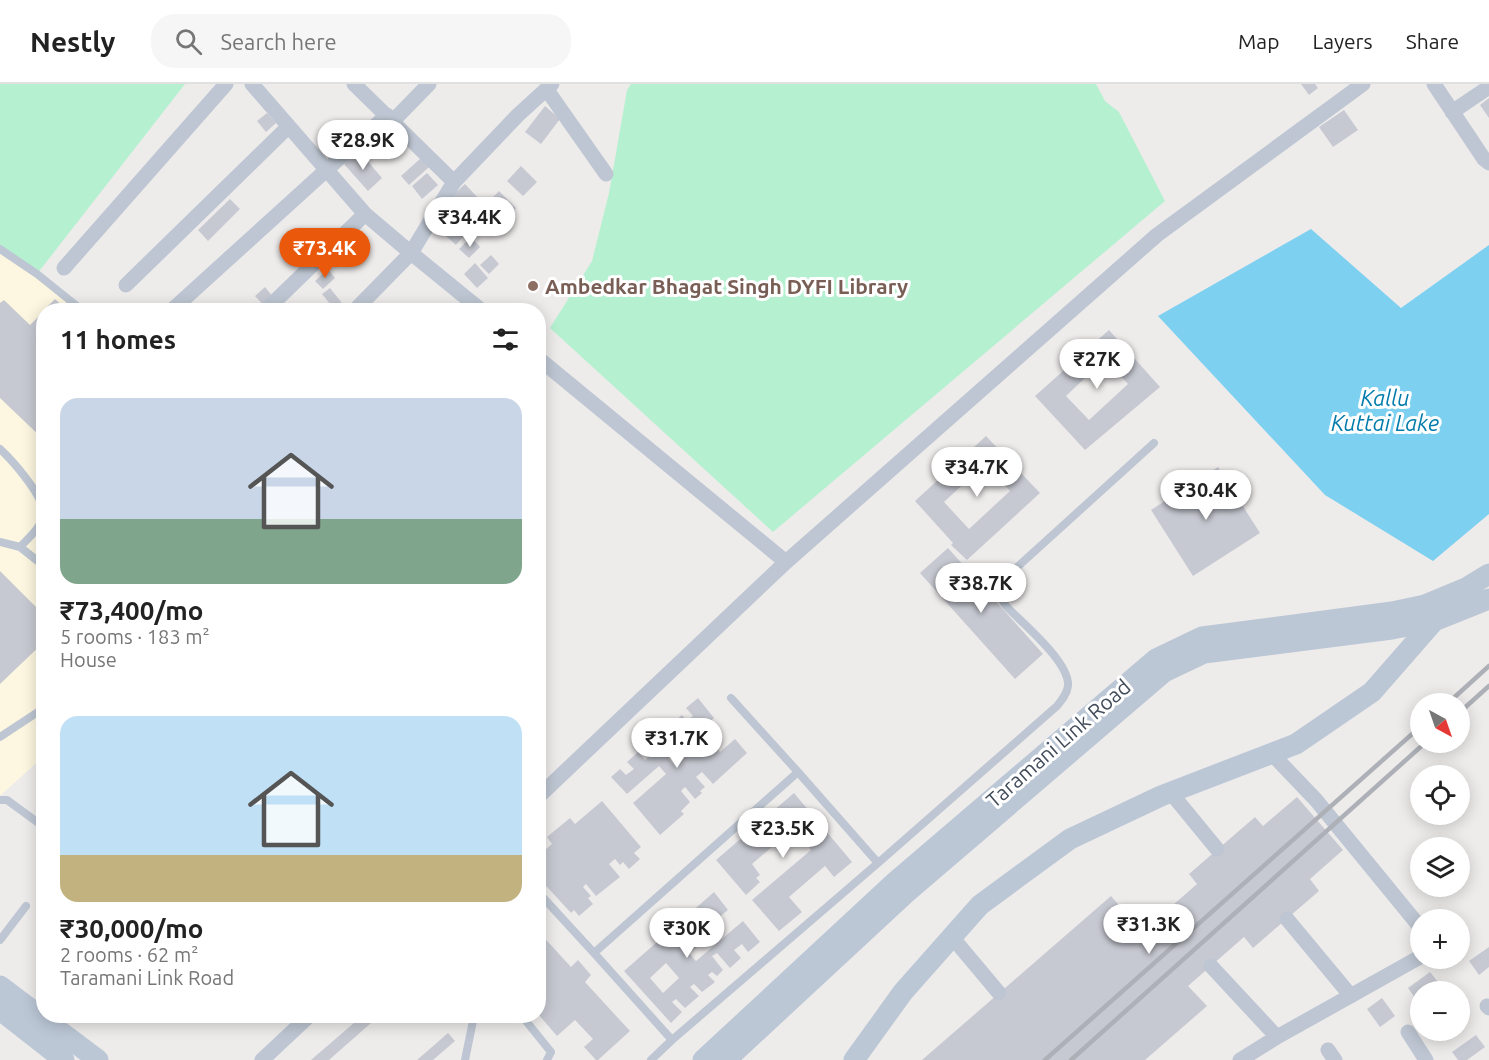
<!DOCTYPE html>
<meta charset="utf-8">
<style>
body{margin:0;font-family:Ubuntu,sans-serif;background:#f6f6f6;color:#222;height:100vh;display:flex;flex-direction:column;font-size:22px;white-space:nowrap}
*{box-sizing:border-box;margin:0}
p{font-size:20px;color:#767676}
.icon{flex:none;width:33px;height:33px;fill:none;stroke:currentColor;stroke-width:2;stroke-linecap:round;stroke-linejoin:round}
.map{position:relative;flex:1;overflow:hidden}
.details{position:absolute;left:36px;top:219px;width:510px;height:720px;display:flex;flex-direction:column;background:#fff;border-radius:24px;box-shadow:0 3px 15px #0003}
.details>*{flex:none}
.needle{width:39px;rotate:140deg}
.tools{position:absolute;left:1410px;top:609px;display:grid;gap:12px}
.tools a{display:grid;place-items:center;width:60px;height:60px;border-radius:50%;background:#fff;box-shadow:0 3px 15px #0003;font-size:30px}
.price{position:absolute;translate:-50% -51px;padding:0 14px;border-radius:21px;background:#fff;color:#222;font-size:20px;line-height:39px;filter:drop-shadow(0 2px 3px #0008)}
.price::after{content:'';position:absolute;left:50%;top:36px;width:18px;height:14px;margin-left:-9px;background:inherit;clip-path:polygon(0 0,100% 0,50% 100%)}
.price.active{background:#ea580c;color:#fff}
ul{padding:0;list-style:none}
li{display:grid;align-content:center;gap:12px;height:318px;padding:0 24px}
li span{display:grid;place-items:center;height:186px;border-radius:18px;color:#555}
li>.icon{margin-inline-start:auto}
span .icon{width:108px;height:108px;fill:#fffc;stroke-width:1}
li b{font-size:26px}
h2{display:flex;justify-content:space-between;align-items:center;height:72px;padding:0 24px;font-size:26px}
header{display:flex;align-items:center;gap:36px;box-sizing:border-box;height:84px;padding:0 30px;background:#fff;border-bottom:2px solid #e0e0e0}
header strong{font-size:28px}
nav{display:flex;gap:33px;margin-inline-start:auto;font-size:21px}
.search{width:420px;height:54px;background:#f6f6f6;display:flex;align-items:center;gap:15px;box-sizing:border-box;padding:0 21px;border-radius:24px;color:#767676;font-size:22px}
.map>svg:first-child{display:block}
</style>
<header>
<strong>Nestly</strong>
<div class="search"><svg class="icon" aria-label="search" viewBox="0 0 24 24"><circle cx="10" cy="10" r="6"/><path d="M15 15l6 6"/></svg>Search here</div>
<nav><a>Map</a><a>Layers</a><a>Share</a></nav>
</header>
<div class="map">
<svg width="1489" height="976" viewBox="0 0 1489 976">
<rect width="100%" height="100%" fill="#eeebeb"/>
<path fill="#fdf7e1" d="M 0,165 L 87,226 L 44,226 L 43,673 L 0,712 Z"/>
<path fill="#b5f1d0" d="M 0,0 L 185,0 L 37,190 L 0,165 Z
M 631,0 L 1096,0 L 1105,17 L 1119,28 L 1165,117 L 773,448 L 550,244 L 592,177 L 609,109 L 627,6 Z"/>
<path fill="#7ed0f1" d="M 1311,145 L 1401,224 L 1489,161 L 1489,430 L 1433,477 L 1325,411 L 1158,232 Z"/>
<path fill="#c7c9d2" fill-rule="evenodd" d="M 1301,0 L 1315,0 L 1318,4 L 1309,11 Z
M 1489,14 L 1489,34 L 1480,21 Z
M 545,22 L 560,35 L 541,60 L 525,48 Z
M 1344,26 L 1358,46 L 1333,63 L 1319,43 Z
M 267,29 L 276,39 L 266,48 L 257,37 Z
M 359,67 L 382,94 L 368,107 L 344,80 Z
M 421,74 L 429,83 L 409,101 L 401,92 Z
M 521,82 L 537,98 L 523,112 L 507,97 Z
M 427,89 L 438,101 L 422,115 L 412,102 Z
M 465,100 L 479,115 L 466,127 L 452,112 Z
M 499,107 L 516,124 L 504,137 L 486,120 Z
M 230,115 L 240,125 L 208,157 L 198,146 Z
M 486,121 L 504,138 L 495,147 L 477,130 Z
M 458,139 L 467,148 L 456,161 L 446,152 Z
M 471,153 L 480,163 L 469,174 L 459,165 Z
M 491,171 L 499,180 L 489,190 L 480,181 Z
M 475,179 L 488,194 L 477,204 L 464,190 Z
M 328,185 L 335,194 L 323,205 L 315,197 Z
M 265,203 L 274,214 L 265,223 L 255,212 Z
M 330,204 L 346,224 L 343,226 L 335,226 L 322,210 Z
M 55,215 L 67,226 L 44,226 Z
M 4,216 L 30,241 L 44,227 L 44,356 L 0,314 L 0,219 Z
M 1109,246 L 1160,303 L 1085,366 L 1035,312 ZM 1105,275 L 1128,300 L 1089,336 L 1066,312 Z
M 986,352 L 1040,409 L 967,476 L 951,461 L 953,459 L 915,417 ZM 985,380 L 1010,407 L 969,445 L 944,418 Z
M 1218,383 L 1260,449 L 1193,492 L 1151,426 Z
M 948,464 L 1043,570 L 1015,595 L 920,489 Z
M 0,487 L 44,531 L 44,558 L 0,600 Z
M 698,614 L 714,634 L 668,674 L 675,682 L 707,653 L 720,668 L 735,655 L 747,669 L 713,700 L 702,688 L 696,693 L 705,703 L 700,707 L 702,709 L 695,715 L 685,703 L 681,707 L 690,718 L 681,727 L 684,730 L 660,751 L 633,719 L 666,690 L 659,682 L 627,710 L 611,693 L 620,685 L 626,691 L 634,685 L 627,678 L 638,668 L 645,676 L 648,673 L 640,665 L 650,657 L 657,665 L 663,660 L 657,653 L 667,644 L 673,651 L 676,649 L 670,641 L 682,631 L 687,637 L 693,632 L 686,624 Z
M 794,709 L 852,778 L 834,793 L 825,782 L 789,813 L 802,828 L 779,847 L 752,816 L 811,766 L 793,745 L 752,780 L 760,791 L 756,794 L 760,798 L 746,811 L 716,776 Z
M 1297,713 L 1343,766 L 1310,795 L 1319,807 L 1253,864 L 1244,853 L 1188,902 L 1207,922 L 1145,976 L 922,976 L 1111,812 L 1142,848 L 1197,800 L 1189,790 L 1255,733 L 1263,742 Z
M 602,717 L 641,763 L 634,769 L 640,775 L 629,785 L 623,778 L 620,781 L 615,775 L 609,780 L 620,793 L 596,812 L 586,800 L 583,803 L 591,812 L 588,814 L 593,820 L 579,832 L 574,826 L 571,829 L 538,793 L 538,772 L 552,760 L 547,753 L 570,734 L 575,740 Z
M 714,808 L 728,826 L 695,853 L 701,860 L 689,869 L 696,877 L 743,837 L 760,858 L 748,868 L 742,860 L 734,866 L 741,874 L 730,884 L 717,869 L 712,872 L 723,886 L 717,892 L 712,888 L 708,891 L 715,898 L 702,908 L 694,900 L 690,903 L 699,912 L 685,924 L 676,915 L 672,918 L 682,928 L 671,939 L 624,887 ZM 666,879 L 679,894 L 663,909 L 650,894 Z
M 538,847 L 571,883 L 578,876 L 591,891 L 585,898 L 630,947 L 598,976 L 596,976 L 584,963 L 593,955 L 575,936 L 557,952 L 538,930 Z
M 1489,863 L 1489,883 L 1479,891 L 1469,877 Z
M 1430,888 L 1438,898 L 1425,908 L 1420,908 L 1420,911 L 1415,914 L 1408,904 Z
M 1382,914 L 1395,932 L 1380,943 L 1367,925 Z
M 362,932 L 379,932 L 329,976 L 311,976 Z
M 448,949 L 455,957 L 433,976 L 417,976 Z
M 1476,951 L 1485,963 L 1467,976 L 1458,976 L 1452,968 Z"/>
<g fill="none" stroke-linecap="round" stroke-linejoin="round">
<path stroke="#bdc6d2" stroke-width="8" d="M 0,165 L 37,190 L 82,226
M 0,365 C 12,376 43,411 43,428 C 43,443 29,453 20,463 L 0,458
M 20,463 L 44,482
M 731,614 L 798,688
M 0,653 L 44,624
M 0,716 L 7,716 L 44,743
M 878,779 L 1057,622 C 1062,616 1067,610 1068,602 C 1070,578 1022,539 1006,522 C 999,513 999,506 1003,496 L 1154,359
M 538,808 L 594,869 L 798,688 L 878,779 L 672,956 L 651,976
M 0,856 L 26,822
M 594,869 L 672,956
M 522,932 L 551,968 L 547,976
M 465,976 L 474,932"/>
<path stroke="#bdc6d2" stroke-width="15" d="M 252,0 L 365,130 L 411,169 L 355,226
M 354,0 L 454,98
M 1434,0 L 1484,75 L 1489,79
M 547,6 L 606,90
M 1452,28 L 1489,3
M 393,37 L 429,0
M 64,184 L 226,0
M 126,201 L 288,43
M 172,226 L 387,31
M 266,226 L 365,130
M 481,226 L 411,169 L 454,98 L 518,31 L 552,0
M 538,274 L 786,478
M 1272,670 L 1316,716 L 1420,843
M 1171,709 L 1217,765
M 538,713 L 786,478 L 1157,151 L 1363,0
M 1287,835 L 1351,912
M 952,853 L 999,909
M 1211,882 L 1277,953
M 1487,922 L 1489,924
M 1408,948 L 1426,976
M 1328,966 L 1335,976
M 262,976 L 309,932
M 1240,976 L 1277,953 L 1420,873"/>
<path stroke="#bcc7d6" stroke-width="21" d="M 0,902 L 98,976
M 0,926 L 64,976
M 703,976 L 895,798 L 1156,575 L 1202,553 L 1392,528 L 1425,521 L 1466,504 L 1489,490
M 726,976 L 906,809 L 1164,588 L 1204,569 L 1392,545 L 1434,537 L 1489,515
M 854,976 L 903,908 L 980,821 L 1070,755 L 1161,712 L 1296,660 L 1372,608 L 1434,537 L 1432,534"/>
<path stroke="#adb0b6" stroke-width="4.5" d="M 1447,620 L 1489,582
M 1460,628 L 1489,602
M 1045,976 L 1420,643
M 1071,976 L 1426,658"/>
</g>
<circle fill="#8d6e63" stroke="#fff" stroke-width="2" cx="533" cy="202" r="6"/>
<g text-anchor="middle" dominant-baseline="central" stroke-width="6" stroke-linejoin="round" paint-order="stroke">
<g font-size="21" font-weight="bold" fill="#785e54" stroke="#fff" text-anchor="start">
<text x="545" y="202">Ambedkar Bhagat Singh DYFI Library</text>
</g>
<g font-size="21" fill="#434d5a" stroke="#fff">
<text transform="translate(1058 659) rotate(-41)">Taramani Link Road</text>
</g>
<g font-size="22" font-style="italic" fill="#037cac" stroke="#fff">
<text x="1385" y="313">Kallu<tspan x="1385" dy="25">Kuttai Lake</tspan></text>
</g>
</g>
</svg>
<div class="tools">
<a><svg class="needle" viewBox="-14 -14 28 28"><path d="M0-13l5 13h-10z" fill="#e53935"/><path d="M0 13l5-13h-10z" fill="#767676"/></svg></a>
<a><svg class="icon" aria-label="locate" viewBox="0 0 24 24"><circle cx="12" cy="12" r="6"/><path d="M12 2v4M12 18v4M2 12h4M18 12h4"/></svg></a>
<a><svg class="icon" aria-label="layers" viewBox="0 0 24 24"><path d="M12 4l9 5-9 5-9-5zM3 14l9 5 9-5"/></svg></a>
<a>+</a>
<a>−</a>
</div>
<b class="price" style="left:363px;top:87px">₹28.9K</b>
<b class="price" style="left:470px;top:164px">₹34.4K</b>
<b class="price active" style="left:325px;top:195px">₹73.4K</b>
<b class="price" style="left:1097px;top:306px">₹27K</b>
<b class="price" style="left:977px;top:414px">₹34.7K</b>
<b class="price" style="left:1206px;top:437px">₹30.4K</b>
<b class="price" style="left:981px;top:530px">₹38.7K</b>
<b class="price" style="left:677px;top:685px">₹31.7K</b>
<b class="price" style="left:783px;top:775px">₹23.5K</b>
<b class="price" style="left:1149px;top:871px">₹31.3K</b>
<b class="price" style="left:687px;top:875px">₹30K</b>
<section class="details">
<h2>11 homes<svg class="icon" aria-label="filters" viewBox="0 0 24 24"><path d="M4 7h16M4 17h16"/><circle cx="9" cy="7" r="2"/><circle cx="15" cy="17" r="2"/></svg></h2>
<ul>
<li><span style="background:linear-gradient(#c9d6e8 65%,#7fa58c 0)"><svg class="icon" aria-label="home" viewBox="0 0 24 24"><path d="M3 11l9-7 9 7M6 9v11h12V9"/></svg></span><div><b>₹73,400/mo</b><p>5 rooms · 183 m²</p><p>House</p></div></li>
<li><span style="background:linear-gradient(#bfe0f5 75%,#c2b280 0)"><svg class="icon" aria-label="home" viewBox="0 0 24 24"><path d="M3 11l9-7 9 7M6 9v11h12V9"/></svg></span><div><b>₹30,000/mo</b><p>2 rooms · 62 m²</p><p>Taramani Link Road</p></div></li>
</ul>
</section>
</div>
